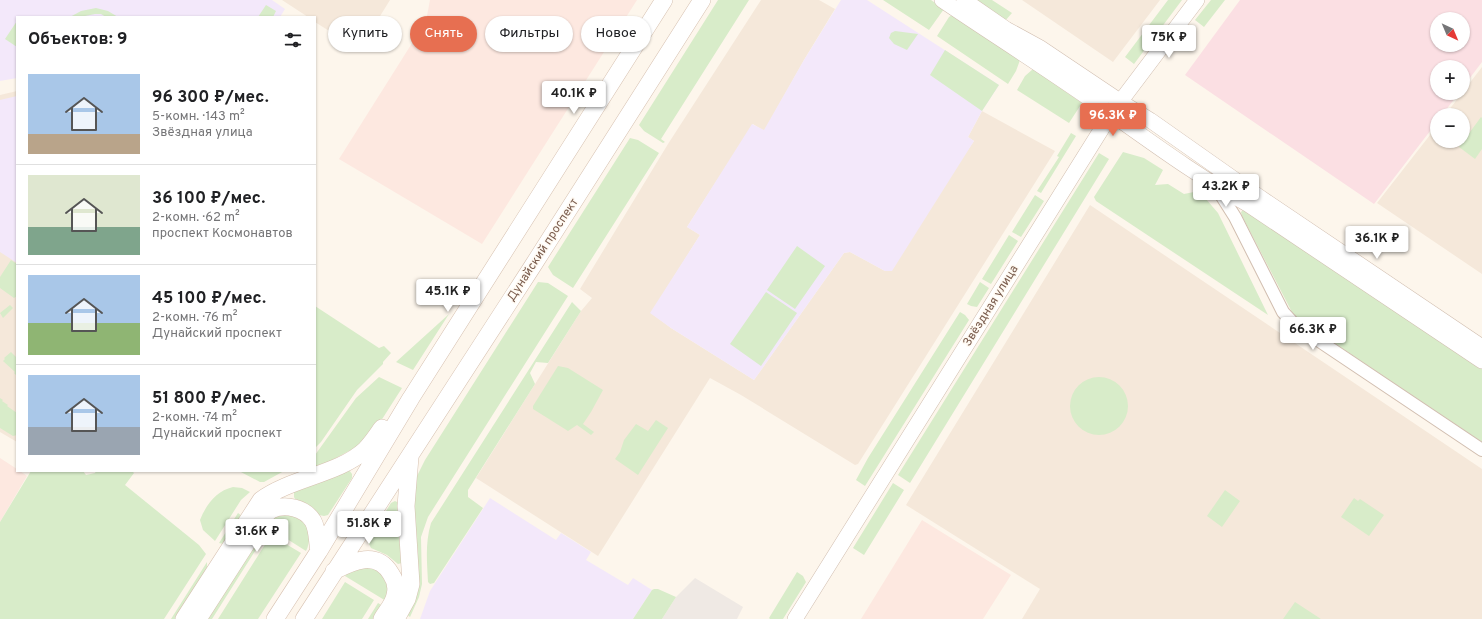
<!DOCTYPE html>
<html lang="ru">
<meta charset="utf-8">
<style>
body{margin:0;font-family:Overpass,sans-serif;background:#f6f6f6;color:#202124;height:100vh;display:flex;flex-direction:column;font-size:15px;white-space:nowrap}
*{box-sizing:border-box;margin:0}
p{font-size:13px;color:#757577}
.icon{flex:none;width:22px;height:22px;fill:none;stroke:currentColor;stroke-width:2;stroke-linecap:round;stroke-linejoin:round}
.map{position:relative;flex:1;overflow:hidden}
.side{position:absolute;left:16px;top:16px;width:300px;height:456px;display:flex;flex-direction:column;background:#fff;border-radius:0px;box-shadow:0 1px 3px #0004}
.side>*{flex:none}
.guide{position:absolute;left:328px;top:16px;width:380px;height:36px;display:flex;gap:8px}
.needle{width:26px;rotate:136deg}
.fabs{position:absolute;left:1430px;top:12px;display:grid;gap:8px}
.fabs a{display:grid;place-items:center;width:40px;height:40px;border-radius:50%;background:#fff;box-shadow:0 1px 3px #0004;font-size:20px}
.price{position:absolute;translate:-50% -34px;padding:0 9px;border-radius:4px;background:#fff;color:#222;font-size:13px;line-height:26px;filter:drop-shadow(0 1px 2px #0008)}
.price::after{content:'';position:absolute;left:50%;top:24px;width:12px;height:9px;margin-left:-6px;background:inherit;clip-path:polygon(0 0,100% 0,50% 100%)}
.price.active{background:#e76f51;color:#fff}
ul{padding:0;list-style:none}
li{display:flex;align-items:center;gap:12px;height:100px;padding:0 12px}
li+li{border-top:1px solid #e0e0e0}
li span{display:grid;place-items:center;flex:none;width:112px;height:80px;border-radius:0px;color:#555}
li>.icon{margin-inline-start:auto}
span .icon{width:48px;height:48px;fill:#fffc;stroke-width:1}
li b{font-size:17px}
h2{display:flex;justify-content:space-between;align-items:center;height:48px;padding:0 12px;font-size:17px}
.pill{padding:0 14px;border-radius:18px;background:#fff;box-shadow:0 1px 3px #0004;font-size:14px;line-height:36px}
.pill.active{background:#e76f51;color:#fff}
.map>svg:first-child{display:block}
</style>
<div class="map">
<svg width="1482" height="619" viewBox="0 0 1482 619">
<rect width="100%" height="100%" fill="#fdf6ec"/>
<path fill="#f5e8da" d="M 282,0 L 390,0 L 359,50 L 315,22 L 315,17 L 308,17 Z
M 761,0 L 819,0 L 835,9 L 804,60 L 764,131 L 753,124 L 687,227 L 700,235 L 651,313 L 671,328 L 754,380 L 844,253 L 850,252 L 885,271 L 974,141 L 968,137 L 982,111 L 1055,151 L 858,464 L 855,465 L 741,395 L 710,378 L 598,556 L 476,478 L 581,311 L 592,298 L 580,289 L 668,144 Z
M 1022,0 L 1160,0 L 1113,62 Z
M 1482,67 L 1482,274 L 1377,203 L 1437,126 L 1437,141 L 1463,141 L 1463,115 L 1445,115 Z
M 17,91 L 17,442 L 0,432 L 0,95 Z
M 1090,205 L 1482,469 L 1482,619 L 1022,619 L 1040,589 L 906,505 Z"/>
<path fill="#fde8e0" d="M 430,0 L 637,0 L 482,244 L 339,159 L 426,21 Z
M 0,458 L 17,469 L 17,471 L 20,471 L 27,476 L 0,522 Z
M 922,520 L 1011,575 L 983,619 L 861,619 Z"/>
<path fill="#efe9e4" d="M 695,578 L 743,607 L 737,619 L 662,619 L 676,597 Z"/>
<path fill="#f3e8fa" d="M 0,0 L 272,0 L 285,9 L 280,17 L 17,17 L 17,78 L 0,81 Z
M 841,0 L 867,0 L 999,85 L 982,111 L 968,137 L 974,141 L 892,271 L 885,271 L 850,252 L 844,253 L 754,380 L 671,328 L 650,313 L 700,235 L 687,227 L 752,124 L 764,130 L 804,60 Z
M 17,96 L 17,263 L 0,252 L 0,100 Z
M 490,498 L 556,540 L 561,533 L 591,552 L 586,560 L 628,585 L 633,578 L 652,590 L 633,619 L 420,619 L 430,591 Z"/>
<path fill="#fbdfe3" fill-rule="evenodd" d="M 1240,0 L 1482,0 L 1482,62 L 1463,87 L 1463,67 L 1437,67 L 1437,93 L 1459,93 L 1442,115 L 1437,115 L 1437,122 L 1374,204 L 1185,75 ZM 1437,19 L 1463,19 L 1463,45 L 1437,45 Z"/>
<path fill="#d8ecc9" d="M 718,0 L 749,0 L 661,139 L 665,142 L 663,143 L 644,131 L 639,125 Z
M 883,0 L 931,0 L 944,9 L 929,30 Z
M 974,0 L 992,0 L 1012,13 L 1005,21 Z
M 1168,0 L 1182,0 L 1134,64 L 1125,57 Z
M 1211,0 L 1225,0 L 1204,27 L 1195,20 Z
M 266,5 L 276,11 L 273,17 L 258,17 Z
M 96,8 L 108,11 L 118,17 L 106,17 L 101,14 L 95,14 L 80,17 L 70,17 L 81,11 Z
M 952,15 L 1020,60 L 1016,71 L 1008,84 L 937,36 L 949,17 Z
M 17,21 L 17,47 L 5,39 Z
M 895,31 L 918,34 L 907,50 L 894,44 L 889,38 L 891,33 Z
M 945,50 L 999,85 L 982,111 L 930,75 Z
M 1033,69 L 1082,103 L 1069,123 L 1017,90 L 1025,76 Z
M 1481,117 L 1482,118 L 1482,149 L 1475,159 L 1459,147 Z
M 1071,133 L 1076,136 L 1041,193 L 1037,191 L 1059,157 L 1057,156 Z
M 630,138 L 638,140 L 659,153 L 573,288 L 553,275 L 548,267 Z
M 1123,152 L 1144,158 L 1163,170 L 1155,185 L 1168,184 L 1184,194 L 1194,192 L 1206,199 L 1218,213 L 1268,315 L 1096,201 L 1094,197 Z
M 1099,153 L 1109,159 L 910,483 L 898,475 Z
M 1035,195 L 1044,201 L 1021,237 L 1012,232 Z
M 1243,210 L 1482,369 L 1482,442 L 1294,316 L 1242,216 L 1241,212 Z
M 1009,235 L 1018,241 L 991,284 L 982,279 Z
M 797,246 L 825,266 L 795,309 L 767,290 Z
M 11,260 L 17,264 L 17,296 L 14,298 L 0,288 L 0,277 Z
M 538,282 L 548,283 L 568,296 L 428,517 L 421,537 L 422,584 L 419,597 L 410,617 L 406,614 L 413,497 L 417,476 L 425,460 Z
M 980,282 L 989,288 L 977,307 L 971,306 L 967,304 Z
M 766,292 L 797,313 L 761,366 L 730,344 Z
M 572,302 L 581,311 L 548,363 L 536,362 L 530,373 L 535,384 L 468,490 L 468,497 L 483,508 L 434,583 L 430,584 L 428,582 C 427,562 425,543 431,523 Z
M 10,305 L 13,308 L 3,318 L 0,313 Z
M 315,306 L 379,348 L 384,346 L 391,353 L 383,362 L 383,364 L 357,390 L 321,442 L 315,448 Z
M 960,312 L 965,315 L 969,320 L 865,486 L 856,480 L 868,458 Z
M 449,314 L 413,370 L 396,362 Z
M 11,352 L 17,358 L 17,376 L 14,373 L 15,372 L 3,361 L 5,359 L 4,358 Z
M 558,366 L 568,368 L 603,390 L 591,412 L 583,424 L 594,432 L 591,435 L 577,425 L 568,431 L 533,409 L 533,406 Z
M1070 406a29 29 0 1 1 58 0a29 29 0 1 1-58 0Z
M 379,377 L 402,388 L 370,438 L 366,442 L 315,469 L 315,455 L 356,398 Z
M 0,398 L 3,400 L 2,401 L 8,405 L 7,406 L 17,413 L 17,435 L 13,436 L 0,428 Z
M 656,420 L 668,428 L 638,475 L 615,459 L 620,452 L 624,440 L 636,424 L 648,431 Z
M 349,470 L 352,474 L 352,478 L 328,515 L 324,516 L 319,515 L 307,504 L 295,499 L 294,497 L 294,492 Z
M 31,471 L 83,471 L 86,475 L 95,473 L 96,471 L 132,471 L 134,473 L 125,485 L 199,545 L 206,554 L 164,619 L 0,619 L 0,522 Z
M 239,471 L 284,471 L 264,482 L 260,482 Z
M 893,483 L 904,490 L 864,555 L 853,548 Z
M 233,487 L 242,488 L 250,492 L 241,500 L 215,541 L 203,530 L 200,520 C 206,505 216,491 233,487 Z
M 1225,490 L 1240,501 L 1222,527 L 1207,516 Z
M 1354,498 L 1358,501 L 1360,499 L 1384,515 L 1369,536 L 1341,517 Z
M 395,501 L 399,503 L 402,563 L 398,564 L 387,555 L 371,548 L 368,542 L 369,538 L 391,503 Z
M 238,513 L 242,516 L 223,544 L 219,543 Z
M 291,514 C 295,516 300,518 302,521 C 310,528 311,542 306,551 L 265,525 L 277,515 Z
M 263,529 L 267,532 L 212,619 L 205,619 Z
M 271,535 L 301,553 L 258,619 L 218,619 Z
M 207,562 L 207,568 L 177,619 L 171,619 Z
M 375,566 L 389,584 L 386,601 L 345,576 L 351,569 Z
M 797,572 L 803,576 L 806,582 L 783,619 L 770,619 L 769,618 Z
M 345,582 L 374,600 L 362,619 L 322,619 Z
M 654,589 L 658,589 L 676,597 L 662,619 L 633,619 L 652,590 Z
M 1295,602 L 1321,619 L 1283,619 Z
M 378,603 L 383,606 L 374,619 L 368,619 Z"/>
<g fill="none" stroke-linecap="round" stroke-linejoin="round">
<g stroke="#d1beb0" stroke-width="14">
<path id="minor" d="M 1216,187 L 1235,217 L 1283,312 L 1294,324 L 1482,450"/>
</g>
<g stroke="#d1beb0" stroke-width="16">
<path id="tertiary" d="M 942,0 C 991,33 1041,65 1090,99 C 1143,136 1193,174 1249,205 L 1482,361
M 964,0 L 1006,29 L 1039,47 L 1121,102 L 1150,120 L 1258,196 L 1482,347
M 795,619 L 1111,114 L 1197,0"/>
</g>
<g stroke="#d6c0b0" stroke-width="18">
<path id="secondary" d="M 334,571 C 353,561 377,550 391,574 C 395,580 397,588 395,595 C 394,603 386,612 382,619
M 184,619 L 261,500 C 291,478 339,474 365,450 C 372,443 377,435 382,428
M 198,619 L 259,524 C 263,519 266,513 271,510 C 285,503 305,508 313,521 C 318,530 317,542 319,551
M 275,619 L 319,551 L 411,398 L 664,0
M 304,619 L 532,267 L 702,0
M 396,619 L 407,599 L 411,584 L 406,506 L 410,457"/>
</g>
<use href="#minor" stroke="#fff" stroke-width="12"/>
<use href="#tertiary" stroke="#fff" stroke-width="15"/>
<use href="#secondary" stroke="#fff" stroke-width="17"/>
</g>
<g text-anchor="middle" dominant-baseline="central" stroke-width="3" stroke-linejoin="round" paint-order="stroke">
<g font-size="12" fill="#7a5c4d" stroke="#fffaf3">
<text transform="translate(543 250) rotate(-57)">Дунайский проспект</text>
<text transform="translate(991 306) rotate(-58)">Звёздная улица</text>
</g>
</g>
</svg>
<div class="fabs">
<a><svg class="needle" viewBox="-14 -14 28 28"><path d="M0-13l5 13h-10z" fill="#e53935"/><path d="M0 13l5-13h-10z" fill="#757577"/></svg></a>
<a>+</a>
<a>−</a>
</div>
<b class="price" style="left:1169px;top:59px">75K ₽</b>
<b class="price" style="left:574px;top:115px">40.1K ₽</b>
<b class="price active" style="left:1113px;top:137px">96.3K ₽</b>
<b class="price" style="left:1226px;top:208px">43.2K ₽</b>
<b class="price" style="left:1377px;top:260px">36.1K ₽</b>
<b class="price" style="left:448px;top:313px">45.1K ₽</b>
<b class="price" style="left:1313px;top:351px">66.3K ₽</b>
<b class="price" style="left:369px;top:545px">51.8K ₽</b>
<b class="price" style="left:257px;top:553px">31.6K ₽</b>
<div class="guide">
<a class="pill">Купить</a>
<a class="pill active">Снять</a>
<a class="pill">Фильтры</a>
<a class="pill">Новое</a>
</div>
<section class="side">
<h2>Объектов: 9<svg class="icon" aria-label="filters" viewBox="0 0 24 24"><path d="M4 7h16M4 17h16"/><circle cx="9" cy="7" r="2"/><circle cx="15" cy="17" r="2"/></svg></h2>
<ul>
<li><span style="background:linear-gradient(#a9c7e8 75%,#b9a48a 0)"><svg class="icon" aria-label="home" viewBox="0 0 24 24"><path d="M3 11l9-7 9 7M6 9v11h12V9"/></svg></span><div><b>96 300 ₽/мес.</b><p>5-комн. · 143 m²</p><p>Звёздная улица</p></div></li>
<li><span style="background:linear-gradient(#dfe7d0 65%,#7fa58c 0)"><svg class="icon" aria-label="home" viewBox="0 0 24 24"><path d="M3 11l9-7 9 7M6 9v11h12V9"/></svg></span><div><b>36 100 ₽/мес.</b><p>2-комн. · 62 m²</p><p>проспект Космонавтов</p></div></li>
<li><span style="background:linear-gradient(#a9c7e8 60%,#8fb573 0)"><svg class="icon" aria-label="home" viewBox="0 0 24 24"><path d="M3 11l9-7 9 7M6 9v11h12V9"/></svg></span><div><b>45 100 ₽/мес.</b><p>2-комн. · 76 m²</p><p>Дунайский проспект</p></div></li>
<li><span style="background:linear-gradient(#a9c7e8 65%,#9aa5b1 0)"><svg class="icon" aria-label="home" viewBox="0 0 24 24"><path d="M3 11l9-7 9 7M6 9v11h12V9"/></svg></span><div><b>51 800 ₽/мес.</b><p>2-комн. · 74 m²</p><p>Дунайский проспект</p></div></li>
</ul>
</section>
</div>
